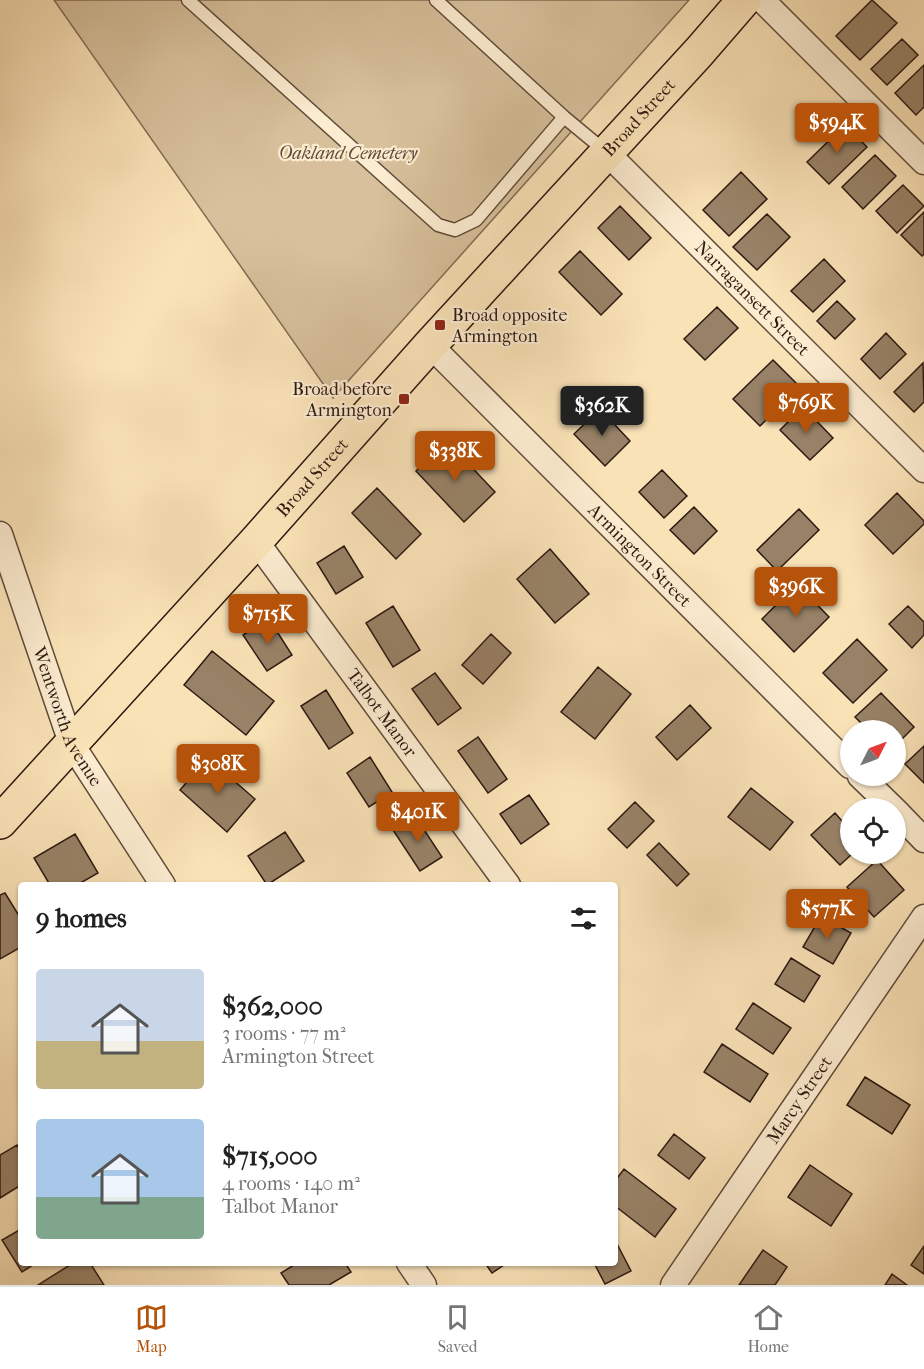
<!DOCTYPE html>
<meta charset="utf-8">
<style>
body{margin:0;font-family:"IM FELL French Canon",serif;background:#f6f6f6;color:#222;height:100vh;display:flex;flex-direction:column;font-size:22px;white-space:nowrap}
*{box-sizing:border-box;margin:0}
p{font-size:20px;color:#767676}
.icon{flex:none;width:33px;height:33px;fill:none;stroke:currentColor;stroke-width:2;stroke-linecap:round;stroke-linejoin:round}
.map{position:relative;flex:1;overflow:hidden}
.side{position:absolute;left:18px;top:882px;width:600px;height:384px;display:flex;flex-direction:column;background:#fff;border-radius:6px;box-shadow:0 2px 4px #0004}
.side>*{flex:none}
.needle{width:39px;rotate:48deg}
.controls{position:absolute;left:840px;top:720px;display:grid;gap:12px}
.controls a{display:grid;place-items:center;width:66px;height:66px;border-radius:50%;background:#fff;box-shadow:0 2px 4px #0004;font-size:30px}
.price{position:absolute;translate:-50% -51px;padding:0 14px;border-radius:6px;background:#b45309;color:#fff;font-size:20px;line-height:39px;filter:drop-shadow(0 2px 3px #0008)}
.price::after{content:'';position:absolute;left:50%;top:36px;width:18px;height:14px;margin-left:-9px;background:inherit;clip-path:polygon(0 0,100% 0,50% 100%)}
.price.selected{background:#222;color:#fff}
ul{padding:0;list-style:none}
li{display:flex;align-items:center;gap:18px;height:150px;padding:0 18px}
li span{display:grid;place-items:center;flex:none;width:168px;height:120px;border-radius:6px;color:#555}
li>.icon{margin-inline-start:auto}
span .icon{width:72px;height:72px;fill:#fffc;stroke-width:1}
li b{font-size:26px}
h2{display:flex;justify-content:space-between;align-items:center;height:72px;padding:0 18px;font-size:26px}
.dock{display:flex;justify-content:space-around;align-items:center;height:84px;border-top:2px solid #e0e0e0;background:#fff;font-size:16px;color:#767676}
.dock a{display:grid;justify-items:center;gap:3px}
.dock .selected{color:#b45309}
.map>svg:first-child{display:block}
</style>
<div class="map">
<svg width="924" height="1285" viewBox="0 0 924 1285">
<rect width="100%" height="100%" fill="#fae2b7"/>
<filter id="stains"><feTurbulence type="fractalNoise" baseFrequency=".00333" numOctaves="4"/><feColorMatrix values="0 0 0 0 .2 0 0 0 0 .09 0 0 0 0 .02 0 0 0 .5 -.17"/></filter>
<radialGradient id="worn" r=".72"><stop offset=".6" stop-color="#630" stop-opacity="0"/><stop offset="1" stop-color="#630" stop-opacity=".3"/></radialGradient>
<path fill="#d7c09b" stroke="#826c56" stroke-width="1.5" d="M 54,0 L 689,0 L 333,398 Z"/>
<path fill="#988267" stroke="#2d1911" stroke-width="1.5" d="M 872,0 L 897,23 L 860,60 L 836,36 Z
M 902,39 L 918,55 L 887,85 L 871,69 Z
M 924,65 L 924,107 L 916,115 L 895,93 Z
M 845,125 L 867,147 L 829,184 L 807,162 Z
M 875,155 L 896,176 L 863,209 L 842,187 Z
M 741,172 L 767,199 L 729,236 L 703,210 Z
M 903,185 L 924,206 L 897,233 L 876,211 Z
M 620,206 L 651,238 L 629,260 L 598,228 Z
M 924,212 L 924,254 L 922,256 L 901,235 Z
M 767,214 L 790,237 L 757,270 L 733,247 Z
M 580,251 L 622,294 L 601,315 L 559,272 Z
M 824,259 L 845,281 L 813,312 L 791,291 Z
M 837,301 L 855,319 L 835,339 L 817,321 Z
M 717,307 L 738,328 L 705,360 L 684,339 Z
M 886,333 L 906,354 L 880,379 L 861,359 Z
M 773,360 L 800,387 L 760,426 L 733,399 Z
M 923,363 L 924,402 L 914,412 L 894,392 Z
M 803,407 L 833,438 L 810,460 L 780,430 Z
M 600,409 L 630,441 L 605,466 L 574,434 Z
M 447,441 L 495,492 L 464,522 L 416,471 Z
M 662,470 L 687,496 L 664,518 L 639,492 Z
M 377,488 L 421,534 L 396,559 L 352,513 Z
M 897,493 L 924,521 L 924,524 L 893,554 L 865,525 Z
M 694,507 L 717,531 L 694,554 L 670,530 Z
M 799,509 L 819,530 L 777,571 L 757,550 Z
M 344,546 L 363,577 L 336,594 L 317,563 Z
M 550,549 L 589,594 L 555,623 L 517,579 Z
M 797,584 L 829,617 L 794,652 L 762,619 Z
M 393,606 L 420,650 L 393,667 L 366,623 Z
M 908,606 L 924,622 L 924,635 L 912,648 L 889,624 Z
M 269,619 L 292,655 L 267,671 L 243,635 Z
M 491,634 L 511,653 L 483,684 L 462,665 Z
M 857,639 L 887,670 L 853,703 L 823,673 Z
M 212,651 L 274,701 L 246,735 L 184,685 Z
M 598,667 L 631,694 L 595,739 L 561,712 Z
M 435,673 L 461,708 L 438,725 L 412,689 Z
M 326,690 L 353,733 L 329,749 L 301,706 Z
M 881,693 L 914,727 L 896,745 L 896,730 L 868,730 L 855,717 Z
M 690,705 L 711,728 L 677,760 L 656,737 Z
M 478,737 L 507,779 L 488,793 L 458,751 Z
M 924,746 L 924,783 L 905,764 Z
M 370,757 L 392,792 L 369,807 L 347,773 Z
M 208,758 L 255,799 L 227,832 L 180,790 Z
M 751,788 L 793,822 L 770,850 L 728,817 Z
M 529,795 L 549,824 L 521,844 L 500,814 Z
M 635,802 L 654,821 L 627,848 L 608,829 Z
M 835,813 L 850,830 L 850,854 L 852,854 L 840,865 L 811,835 Z
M 415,816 L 442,857 L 420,871 L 393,830 Z
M 285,832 L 304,861 L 267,885 L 248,856 Z
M 75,834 L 98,873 L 77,885 L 50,885 L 34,858 Z
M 659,843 L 689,874 L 677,886 L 647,855 Z
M 877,860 L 904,890 L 874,917 L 847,887 Z
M 5,893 L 21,919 L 21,947 L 0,959 L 0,895 Z
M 821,916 L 851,933 L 833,964 L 803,947 Z
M 791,958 L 820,976 L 804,1002 L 775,984 Z
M 753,1003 L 791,1028 L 773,1054 L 736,1029 Z
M 722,1044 L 768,1074 L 750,1102 L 704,1072 Z
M 865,1077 L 910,1105 L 892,1134 L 847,1105 Z
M 674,1134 L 705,1158 L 689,1179 L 658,1155 Z
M 17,1145 L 21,1151 L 21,1185 L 0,1198 L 0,1155 Z
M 810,1165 L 852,1194 L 831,1226 L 788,1197 Z
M 624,1169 L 676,1209 L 655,1237 L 615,1206 L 615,1181 Z
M 21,1229 L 21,1263 L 36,1263 L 22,1272 L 2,1240 Z
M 615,1240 L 631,1271 L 605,1284 L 594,1263 L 615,1263 Z
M 924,1246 L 924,1274 L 911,1265 Z
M 763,1250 L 787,1267 L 775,1285 L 739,1285 Z
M 73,1263 L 90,1263 L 104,1285 L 38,1285 Z
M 297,1263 L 345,1263 L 351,1272 L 329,1285 L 289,1285 L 281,1273 Z
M 485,1263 L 507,1263 L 492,1273 Z
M 892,1274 L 907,1285 L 885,1285 Z"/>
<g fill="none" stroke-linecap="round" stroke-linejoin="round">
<g stroke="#604b3a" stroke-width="15">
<path id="lane" d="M 188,0 L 438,225 L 455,230 L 476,220 L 564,117
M 436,0 L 564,117 L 605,151"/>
</g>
<g stroke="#604b3a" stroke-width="27">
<g id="street">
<path d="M 762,0 L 924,162"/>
<path id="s1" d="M 606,152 L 924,470"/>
<path id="s2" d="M 430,345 L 850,766"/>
<path id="s3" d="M 0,534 L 71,743 L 163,885"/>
<path id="s4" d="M 256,541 L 508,885"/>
<path d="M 860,776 L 893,808"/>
<path d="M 896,811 L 924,840"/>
<path d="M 409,1263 L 424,1285"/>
<path id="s5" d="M 673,1285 L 924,917"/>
</g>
</g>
<g stroke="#2d1911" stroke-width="36">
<g id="primary">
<path id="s6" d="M 0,822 L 256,541 L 430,345 L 699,52 L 744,0"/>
</g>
</g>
<use href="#lane" stroke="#fcecd0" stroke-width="12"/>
<use href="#street" stroke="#fcecd0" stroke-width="24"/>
<use href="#primary" stroke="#fae2b7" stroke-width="33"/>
</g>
<g fill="#8f2418" stroke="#fcecd0" stroke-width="2">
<rect x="434" y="319" width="12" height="12" rx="3"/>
<rect x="398" y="393" width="12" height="12" rx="3"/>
</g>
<g text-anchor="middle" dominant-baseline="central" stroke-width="4.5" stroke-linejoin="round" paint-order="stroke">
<g font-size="18" fill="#2d1911" stroke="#fcecd0">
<text stroke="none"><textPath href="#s6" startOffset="951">Broad Street</textPath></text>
<text stroke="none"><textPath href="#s1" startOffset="207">Narragansett Street</textPath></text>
<text stroke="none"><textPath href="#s6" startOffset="465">Broad Street</textPath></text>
<text stroke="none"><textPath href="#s2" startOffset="297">Armington Street</textPath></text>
<text stroke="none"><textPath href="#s4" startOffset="213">Talbot Manor</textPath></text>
<text stroke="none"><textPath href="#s3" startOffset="195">Wentworth Avenue</textPath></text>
<text stroke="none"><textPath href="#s5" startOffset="224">Marcy Street</textPath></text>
</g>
<g font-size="18" font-style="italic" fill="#604b3a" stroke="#fcecd0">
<text x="348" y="153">Oakland Cemetery</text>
</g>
<g font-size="18" fill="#2d1911" stroke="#fcecd0" text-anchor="start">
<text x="452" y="315">Broad opposite<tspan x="452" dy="21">Armington</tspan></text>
<text x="392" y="389" text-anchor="end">Broad before<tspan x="392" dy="21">Armington</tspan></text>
</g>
</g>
<rect width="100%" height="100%" filter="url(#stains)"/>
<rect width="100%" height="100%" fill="url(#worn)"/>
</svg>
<div class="controls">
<a><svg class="needle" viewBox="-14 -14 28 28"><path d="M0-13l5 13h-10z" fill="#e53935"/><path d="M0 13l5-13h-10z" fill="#767676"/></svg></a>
<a><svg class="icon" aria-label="locate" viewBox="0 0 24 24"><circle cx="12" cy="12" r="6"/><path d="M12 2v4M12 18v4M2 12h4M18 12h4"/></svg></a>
</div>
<b class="price" style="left:837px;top:154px">$594K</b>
<b class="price" style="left:806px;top:434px">$769K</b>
<b class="price selected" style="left:602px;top:437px">$362K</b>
<b class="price" style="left:455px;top:482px">$338K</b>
<b class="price" style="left:796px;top:618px">$396K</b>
<b class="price" style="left:268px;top:645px">$715K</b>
<b class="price" style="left:218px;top:795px">$308K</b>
<b class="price" style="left:418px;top:843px">$401K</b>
<b class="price" style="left:827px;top:940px">$577K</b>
<section class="side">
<h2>9 homes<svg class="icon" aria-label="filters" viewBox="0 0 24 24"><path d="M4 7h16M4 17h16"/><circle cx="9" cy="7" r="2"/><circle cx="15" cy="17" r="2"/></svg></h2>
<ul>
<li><span style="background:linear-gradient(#c9d6e8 60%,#c2b280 0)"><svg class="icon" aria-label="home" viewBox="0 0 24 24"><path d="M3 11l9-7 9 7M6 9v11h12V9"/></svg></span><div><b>$362,000</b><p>3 rooms · 77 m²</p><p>Armington Street</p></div></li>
<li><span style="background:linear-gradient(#a9c7e8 65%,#7fa58c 0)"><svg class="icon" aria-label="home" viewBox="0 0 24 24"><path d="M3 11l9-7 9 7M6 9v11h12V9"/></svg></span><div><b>$715,000</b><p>4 rooms · 140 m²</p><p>Talbot Manor</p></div></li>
</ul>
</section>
</div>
<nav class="dock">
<a class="selected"><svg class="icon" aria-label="map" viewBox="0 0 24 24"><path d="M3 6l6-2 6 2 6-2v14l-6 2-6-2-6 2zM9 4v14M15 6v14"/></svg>Map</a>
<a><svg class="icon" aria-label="saved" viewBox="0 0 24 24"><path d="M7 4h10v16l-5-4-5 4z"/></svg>Saved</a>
<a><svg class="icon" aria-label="home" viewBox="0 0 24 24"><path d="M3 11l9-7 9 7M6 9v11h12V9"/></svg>Home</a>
</nav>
